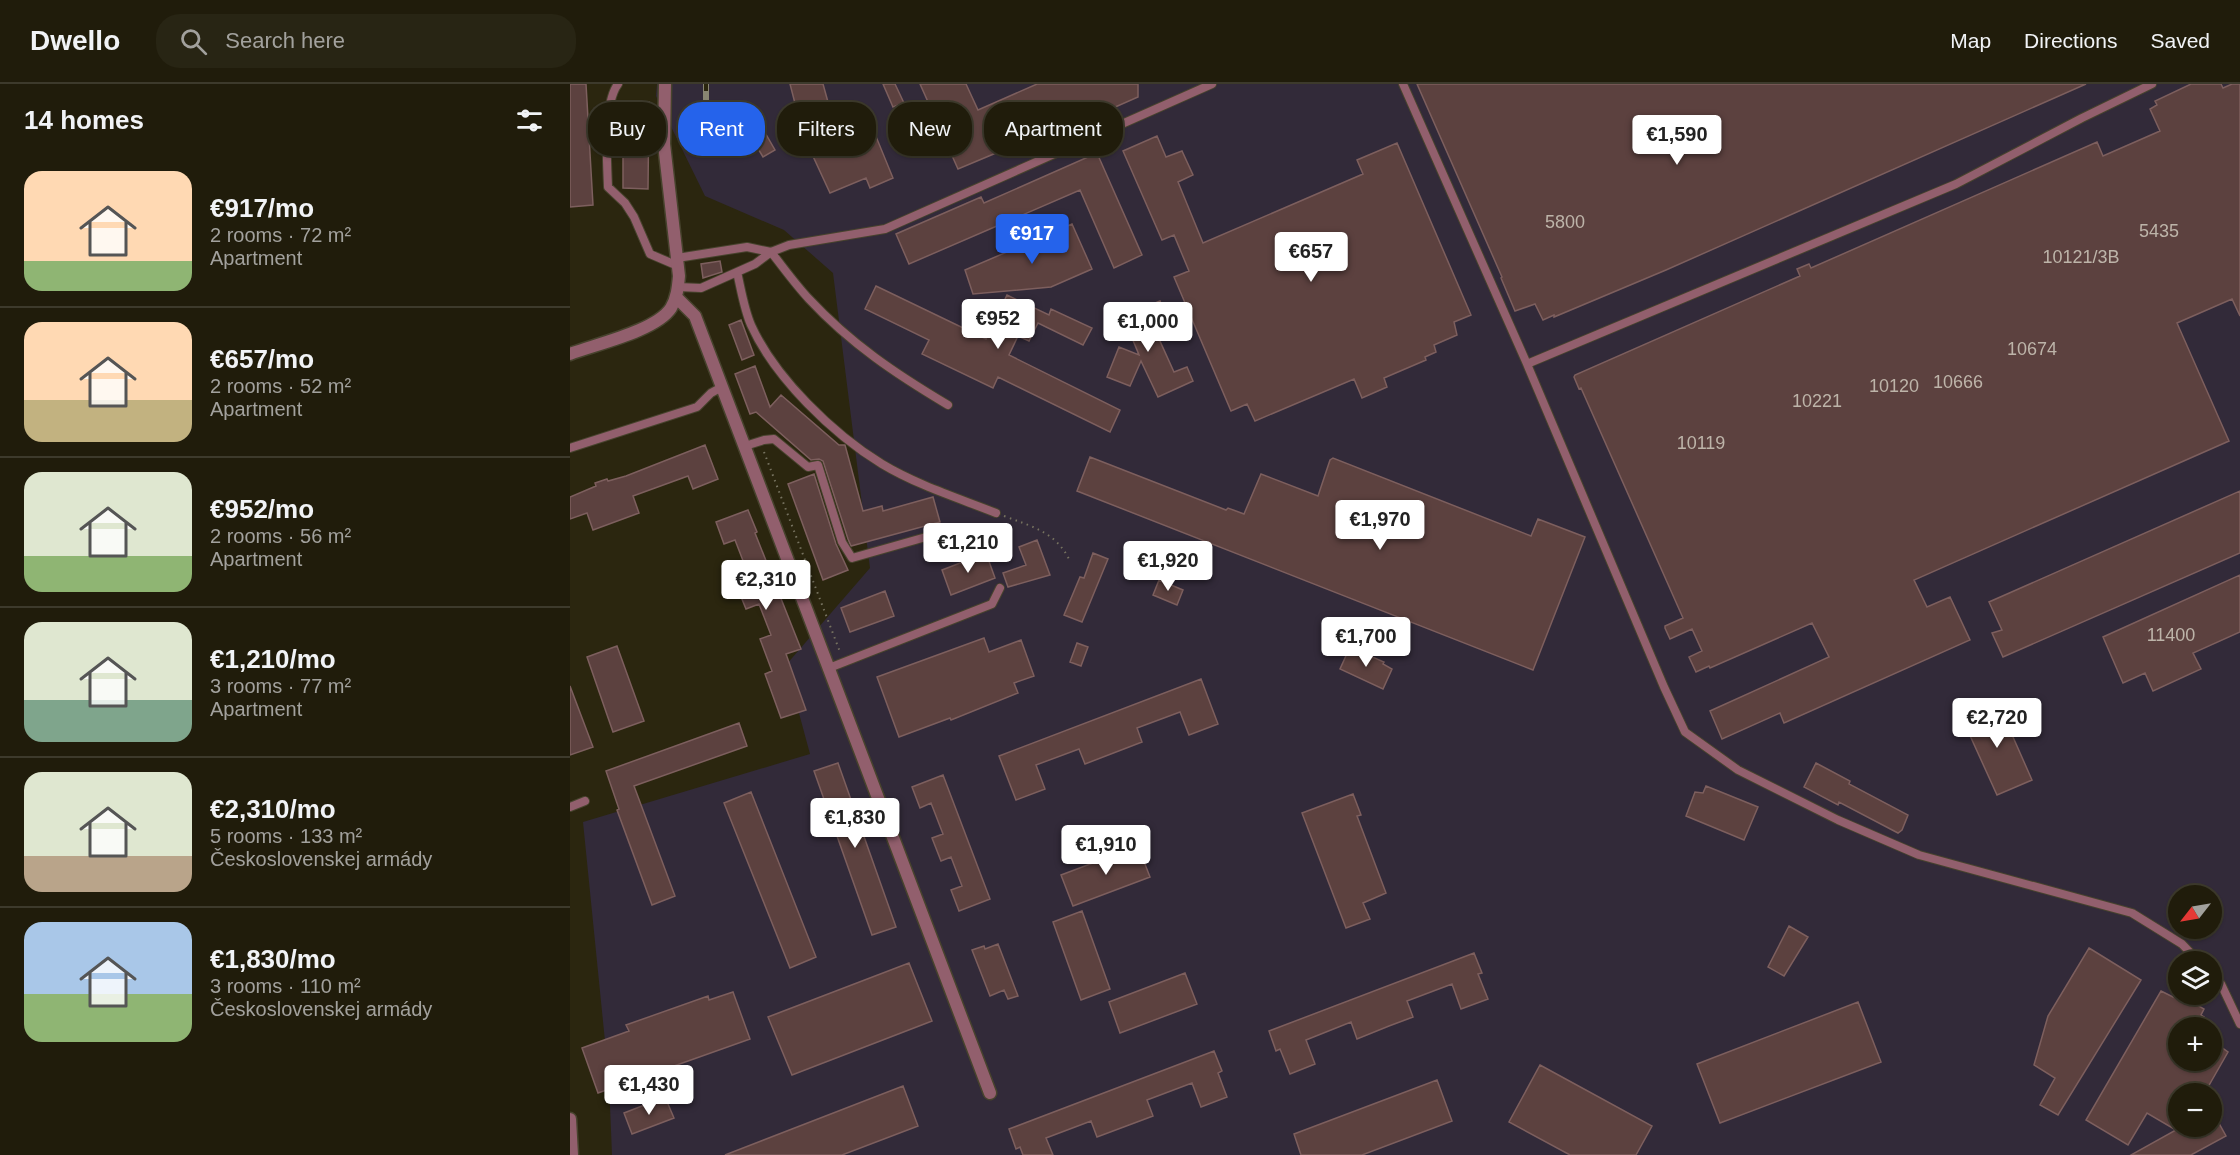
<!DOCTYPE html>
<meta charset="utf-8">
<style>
body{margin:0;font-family:Helvetica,sans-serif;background:#282514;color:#f1f3f6;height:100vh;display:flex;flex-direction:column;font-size:22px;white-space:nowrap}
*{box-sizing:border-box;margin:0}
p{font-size:20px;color:#a2a19d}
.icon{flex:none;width:33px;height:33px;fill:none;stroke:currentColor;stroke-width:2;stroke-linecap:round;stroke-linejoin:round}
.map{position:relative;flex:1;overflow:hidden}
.panel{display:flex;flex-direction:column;background:#201c0b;width:570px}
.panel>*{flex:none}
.guide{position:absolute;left:18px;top:18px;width:570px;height:54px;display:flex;gap:12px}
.needle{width:39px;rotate:239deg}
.buttons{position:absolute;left:1598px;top:801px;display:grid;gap:12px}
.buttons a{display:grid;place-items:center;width:54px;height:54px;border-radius:50%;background:#201c0b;box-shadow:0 2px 4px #0004,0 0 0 2px #3d3a2c;font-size:30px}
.price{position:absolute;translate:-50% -51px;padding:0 14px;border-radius:6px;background:#fff;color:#222;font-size:20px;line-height:39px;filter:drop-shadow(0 2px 3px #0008)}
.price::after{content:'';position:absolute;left:50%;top:36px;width:18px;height:14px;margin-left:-9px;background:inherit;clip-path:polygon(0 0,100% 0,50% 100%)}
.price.current{background:#2563eb;color:#fff}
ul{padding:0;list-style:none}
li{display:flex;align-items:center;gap:18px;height:150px;padding:0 24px}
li+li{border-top:2px solid #3d3a2c}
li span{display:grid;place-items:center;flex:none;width:168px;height:120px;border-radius:18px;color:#555}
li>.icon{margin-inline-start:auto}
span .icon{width:72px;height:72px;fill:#fffc;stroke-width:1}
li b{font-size:26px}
h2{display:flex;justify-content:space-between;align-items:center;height:72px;padding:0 24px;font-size:26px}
.chip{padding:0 21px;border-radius:24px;background:#201c0b;box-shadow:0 2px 4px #0004,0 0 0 2px #3d3a2c;font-size:21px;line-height:54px}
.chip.current{background:#2563eb;color:#fff}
header{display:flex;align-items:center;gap:36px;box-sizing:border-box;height:84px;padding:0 30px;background:#201c0b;border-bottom:2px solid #3d3a2c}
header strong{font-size:28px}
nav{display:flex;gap:33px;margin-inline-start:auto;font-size:21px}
.search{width:420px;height:54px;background:#282514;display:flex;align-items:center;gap:15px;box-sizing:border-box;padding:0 21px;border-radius:24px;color:#a2a19d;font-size:22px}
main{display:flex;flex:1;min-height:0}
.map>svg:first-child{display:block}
</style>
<header>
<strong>Dwello</strong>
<div class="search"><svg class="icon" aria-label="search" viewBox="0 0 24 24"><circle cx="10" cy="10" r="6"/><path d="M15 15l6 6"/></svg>Search here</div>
<nav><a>Map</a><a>Directions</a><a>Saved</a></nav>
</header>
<main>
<section class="panel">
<h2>14 homes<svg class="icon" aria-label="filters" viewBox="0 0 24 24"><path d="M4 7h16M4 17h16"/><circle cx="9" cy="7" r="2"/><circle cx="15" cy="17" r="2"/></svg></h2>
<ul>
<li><span style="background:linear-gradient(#ffd9b3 75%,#8fb573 0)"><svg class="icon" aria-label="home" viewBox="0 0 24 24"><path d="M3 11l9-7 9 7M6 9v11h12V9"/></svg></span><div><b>€917/mo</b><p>2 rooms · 72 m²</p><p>Apartment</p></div></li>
<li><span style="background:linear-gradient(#ffd9b3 65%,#c2b280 0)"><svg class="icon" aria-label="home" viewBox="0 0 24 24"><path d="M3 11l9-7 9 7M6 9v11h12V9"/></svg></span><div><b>€657/mo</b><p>2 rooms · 52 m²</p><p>Apartment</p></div></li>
<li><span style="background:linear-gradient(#dfe7d0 70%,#8fb573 0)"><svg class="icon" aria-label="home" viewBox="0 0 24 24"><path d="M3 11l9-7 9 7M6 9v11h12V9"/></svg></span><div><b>€952/mo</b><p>2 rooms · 56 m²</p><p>Apartment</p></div></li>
<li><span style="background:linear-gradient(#dfe7d0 65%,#7fa58c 0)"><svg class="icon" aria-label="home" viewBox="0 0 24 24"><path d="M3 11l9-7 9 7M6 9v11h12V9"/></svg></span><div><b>€1,210/mo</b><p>3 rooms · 77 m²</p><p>Apartment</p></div></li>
<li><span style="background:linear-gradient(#dfe7d0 70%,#b9a48a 0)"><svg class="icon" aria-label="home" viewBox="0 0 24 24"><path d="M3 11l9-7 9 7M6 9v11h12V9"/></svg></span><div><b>€2,310/mo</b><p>5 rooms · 133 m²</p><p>Československej armády</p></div></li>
<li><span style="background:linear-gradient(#a9c7e8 60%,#8fb573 0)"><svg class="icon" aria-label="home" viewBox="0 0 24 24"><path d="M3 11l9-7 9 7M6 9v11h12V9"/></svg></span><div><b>€1,830/mo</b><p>3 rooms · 110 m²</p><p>Československej armády</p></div></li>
</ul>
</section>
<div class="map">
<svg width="1670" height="1071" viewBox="0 0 1670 1071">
<rect width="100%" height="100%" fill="#2b260f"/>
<path fill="#322a39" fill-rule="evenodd" d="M 87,0 L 1670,0 L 1670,1071 L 42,1071 L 39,997 L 13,738 L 240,670 L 216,581 L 300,484 L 263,189 L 214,146 L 135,112 L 86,12 ZM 1608,812 L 1641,812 L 1641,844 L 1608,844 ZM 1608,878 L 1641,878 L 1641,910 L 1608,910 ZM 1608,944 L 1641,944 L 1641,976 L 1608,976 ZM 1608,1010 L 1641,1010 L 1641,1042 L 1608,1042 Z"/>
<path fill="#5c413f" stroke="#7d5f5e" stroke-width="1.5" d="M 0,0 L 16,0 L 23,121 L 0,123 Z
M 220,0 L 253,0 L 258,18 L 227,27 Z
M 313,0 L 325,0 L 334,19 L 323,23 Z
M 350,0 L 396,0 L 408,26 L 467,0 L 568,0 L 568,13 L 518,35 L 514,28 L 495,36 L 491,25 L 421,57 L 426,69 L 388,85 Z
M 847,0 L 1516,0 L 1096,186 L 984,233 L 984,231 L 973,236 L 965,220 L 945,227 L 931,194 L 932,193 Z
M 1621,0 L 1651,0 L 1653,4 L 1662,0 L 1670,0 L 1670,232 L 1662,215 L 1607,239 L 1659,357 L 1344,496 L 1357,523 L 1380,513 L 1400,556 L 1214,639 L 1210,629 L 1152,655 L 1140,627 L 1259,573 L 1242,539 L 1140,584 L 1139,582 L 1126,588 L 1119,573 L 1132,567 L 1122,545 L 1100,555 L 1095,544 L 1095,542 L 1113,534 L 1011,304 L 1009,305 L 1004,293 L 1005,291 L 1230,192 L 1227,185 L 1239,180 L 1241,184 L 1527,58 L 1533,72 L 1590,47 L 1580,25 L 1587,21 L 1585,17 Z
M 53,17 L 79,18 L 78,105 L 53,104 Z
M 298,33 L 323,94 L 300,104 L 296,94 L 260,109 L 242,70 L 277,53 L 273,44 Z
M 190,40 L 205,66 L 193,73 L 178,48 Z
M 587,52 L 596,73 L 612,67 L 623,91 L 608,98 L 633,159 L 793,90 L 787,76 L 827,59 L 901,231 L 884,238 L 887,251 L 864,261 L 866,268 L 855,273 L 856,276 L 814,294 L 817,303 L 792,314 L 784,295 L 685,337 L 677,320 L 661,327 L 604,193 L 619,187 L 604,151 L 592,156 L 553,67 Z
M 527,69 L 572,171 L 544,184 L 510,106 L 339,180 L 326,150 L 411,113 L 414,119 Z
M 502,140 L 522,185 L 481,203 L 403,210 L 395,186 Z
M 150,177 L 152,188 L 133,194 L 131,180 Z
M 306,202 L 416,255 L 437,211 L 479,231 L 481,225 L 522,244 L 513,261 L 468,239 L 459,257 L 448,252 L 439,271 L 550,326 L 540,348 L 428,293 L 423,304 L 352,270 L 359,256 L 295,225 Z
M 590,217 L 598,236 L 594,238 L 596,241 L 585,246 L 604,288 L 617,283 L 623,297 L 588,313 L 571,277 L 560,302 L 537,293 L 549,263 L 569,271 L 553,232 Z
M 171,236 L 184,271 L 172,276 L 159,241 Z
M 185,282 L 200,323 L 211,311 L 269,361 L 275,361 L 293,427 L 312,422 L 313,427 L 363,413 L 370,438 L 281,462 L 278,455 L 253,377 L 249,375 L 241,376 L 186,328 L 180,330 L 165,290 Z
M 135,361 L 148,395 L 123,405 L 118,392 L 63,412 L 69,429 L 23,446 L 17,429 L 0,435 L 0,413 L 26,402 L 25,399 L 37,395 L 38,397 L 56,392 Z
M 520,373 L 656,426 L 658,424 L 674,430 L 691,390 L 748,412 L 760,376 L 763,374 L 961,452 L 968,435 L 1015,453 L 963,586 L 507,407 Z
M 244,390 L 266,460 L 278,486 L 253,496 L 218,400 Z
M 1670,407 L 1670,469 L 1433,573 L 1422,549 L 1432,546 L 1419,518 Z
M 178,426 L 187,448 L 185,449 L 231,565 L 216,570 L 236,626 L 211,634 L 195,590 L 202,587 L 190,555 L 201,551 L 189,520 L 176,525 L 163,493 L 177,487 L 165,456 L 154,460 L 146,438 Z
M 467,456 L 480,491 L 438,503 L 433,489 L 456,481 L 449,463 Z
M 416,469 L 425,494 L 381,511 L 372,486 Z
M 523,469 L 538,475 L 512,538 L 494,531 L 510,493 L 514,494 Z
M 1670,491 L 1670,548 L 1623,569 L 1631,585 L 1583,607 L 1575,589 L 1553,599 L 1533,553 Z
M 589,496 L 613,506 L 607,521 L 583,511 Z
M 315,507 L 324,532 L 280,548 L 271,524 Z
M 414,554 L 419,568 L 451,556 L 464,592 L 444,599 L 448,609 L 381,636 L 380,634 L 329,653 L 307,593 Z
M 507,559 L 518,563 L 511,582 L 500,578 Z
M 47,562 L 74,637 L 43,648 L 17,573 Z
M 780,563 L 814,578 L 813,580 L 822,585 L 813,605 L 770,585 Z
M 631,595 L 648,640 L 619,651 L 610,628 L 567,644 L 572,658 L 515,680 L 509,665 L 466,681 L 475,705 L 446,716 L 429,672 Z
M 0,602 L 23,663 L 0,671 Z
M 1428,619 L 1462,696 L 1427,711 L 1392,634 Z
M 169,639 L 177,662 L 64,702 L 105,812 L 82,821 L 47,726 L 49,725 L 36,687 Z
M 268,679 L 326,843 L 302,851 L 244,687 Z
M 1246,679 L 1280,697 L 1279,700 L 1338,731 L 1332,746 L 1328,749 L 1269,718 L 1268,721 L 1234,703 Z
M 373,691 L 420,815 L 389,827 L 381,806 L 392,802 L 381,773 L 371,777 L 362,754 L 373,750 L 361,719 L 350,724 L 342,703 Z
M 1136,702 L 1188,723 L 1174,756 L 1116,732 L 1125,708 L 1133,709 Z
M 181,708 L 246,873 L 220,884 L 154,719 Z
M 783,710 L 791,731 L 787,732 L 816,809 L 793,819 L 800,835 L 776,844 L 732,729 Z
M 568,762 L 580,793 L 503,822 L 491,791 Z
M 512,827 L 540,905 L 511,916 L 483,838 Z
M 1219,842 L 1238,853 L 1214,892 L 1198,883 Z
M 428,860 L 448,912 L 438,915 L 434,906 L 420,912 L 402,866 L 414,862 L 415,865 Z
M 1519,864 L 1571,896 L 1488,1031 L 1470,1021 L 1485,994 L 1464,981 L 1478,932 Z
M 904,869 L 912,889 L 908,890 L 918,915 L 891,925 L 882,900 L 837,917 L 843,933 L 819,942 L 787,955 L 781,938 L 736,956 L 745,980 L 720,990 L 710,965 L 706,967 L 699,947 Z
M 339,879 L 362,937 L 222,991 L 198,933 Z
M 615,889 L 627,920 L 550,949 L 539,918 Z
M 1591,907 L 1615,919 L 1617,915 L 1634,925 L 1631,931 L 1634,933 L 1627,944 L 1608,944 L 1608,976 L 1641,976 L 1641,956 L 1658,968 L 1634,1010 L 1608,1010 L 1608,1045 L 1613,1042 L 1641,1042 L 1641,1025 L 1656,1052 L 1621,1071 L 1561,1071 L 1606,1046 L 1577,1029 L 1558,1061 L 1516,1036 Z
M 163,908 L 180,955 L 28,1009 L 12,964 L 59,947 L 56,941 L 138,912 L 139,916 Z
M 1288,918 L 1311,978 L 1150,1039 L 1127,980 Z
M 644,967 L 652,987 L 648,989 L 657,1013 L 631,1023 L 622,999 L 577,1016 L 583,1032 L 527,1053 L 521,1037 L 476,1054 L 483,1071 L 453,1071 L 450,1063 L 446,1065 L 439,1045 Z
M 970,981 L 1082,1042 L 1066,1071 L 1000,1071 L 939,1038 Z
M 867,996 L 882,1037 L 792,1071 L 731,1071 L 724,1050 Z
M 333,1002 L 348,1042 L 272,1071 L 155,1071 Z
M 95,1013 L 104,1034 L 62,1050 L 54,1029 Z"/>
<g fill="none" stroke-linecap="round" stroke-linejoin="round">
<g stroke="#47432d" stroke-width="10">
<path id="service" d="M 48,0 C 33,20 37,77 38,103 L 55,119 L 64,133 L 80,170 L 108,182
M 833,0 L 957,280 L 1386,100 L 1512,34 L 1582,0
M 107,174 L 177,163 L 201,168 L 219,161 L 315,145 L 642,0
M 167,188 C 171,205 174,225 181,241 C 205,294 263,350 312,380 C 347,401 388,414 426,429
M 108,203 L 131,204 L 185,180 L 201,168 C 213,183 225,200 239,215 C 281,260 326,290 378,321
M 957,280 L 1094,603 L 1115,648 L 1168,686 L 1268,736 L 1349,771 L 1562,829 L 1612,860 L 1629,878
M 175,362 L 194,356 L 204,355 L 238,383 L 248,381 L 272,458 L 282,474 L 356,453
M 0,364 L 127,323 L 141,309 L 152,303
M 259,584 L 422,520 L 430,504
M 0,723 L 15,717
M 1641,890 L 1651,900 L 1670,940"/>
</g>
<g stroke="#47432d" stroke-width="15">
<path id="minor" d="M 106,213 L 125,232 L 420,1009
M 0,270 C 26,260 86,247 101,224 C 107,214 108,203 109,192 L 94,60 L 95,0
M 0,1035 L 2,1071"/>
</g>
<path stroke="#777360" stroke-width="2" stroke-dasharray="1.5 4.5" stroke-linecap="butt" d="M 194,368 L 270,568
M 434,432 C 463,443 486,448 500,477"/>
<use href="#service" stroke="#925f6d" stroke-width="8"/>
<use href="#minor" stroke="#925f6d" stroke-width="12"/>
<g stroke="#888572" stroke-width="6">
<path id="rail" d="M 136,29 L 136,0"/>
</g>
<use href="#rail" stroke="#2b260f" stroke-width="4" stroke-dasharray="11" stroke-linecap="butt"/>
</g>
<g text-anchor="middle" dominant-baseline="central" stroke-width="5" stroke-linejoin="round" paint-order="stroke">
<g font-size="18" fill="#bdb4a9">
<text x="995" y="138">5800</text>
<text x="1589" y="147">5435</text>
<text x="1511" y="173">10121/3B</text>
<text x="1462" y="265">10674</text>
<text x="1388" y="298">10666</text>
<text x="1324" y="302">10120</text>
<text x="1247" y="317">10221</text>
<text x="1131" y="359">10119</text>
<text x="1601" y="551">11400</text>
</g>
</g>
</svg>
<div class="buttons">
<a><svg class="needle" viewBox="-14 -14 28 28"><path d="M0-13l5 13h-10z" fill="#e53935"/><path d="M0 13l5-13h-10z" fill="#a2a19d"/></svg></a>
<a><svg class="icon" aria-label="layers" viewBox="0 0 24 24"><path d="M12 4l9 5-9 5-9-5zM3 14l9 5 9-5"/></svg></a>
<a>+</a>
<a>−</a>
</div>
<b class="price" style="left:1107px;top:82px">€1,590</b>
<b class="price current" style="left:462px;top:181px">€917</b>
<b class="price" style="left:741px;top:199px">€657</b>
<b class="price" style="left:428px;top:266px">€952</b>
<b class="price" style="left:578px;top:269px">€1,000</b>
<b class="price" style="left:810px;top:467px">€1,970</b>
<b class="price" style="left:398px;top:490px">€1,210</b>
<b class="price" style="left:598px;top:508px">€1,920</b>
<b class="price" style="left:196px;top:527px">€2,310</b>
<b class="price" style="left:796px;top:584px">€1,700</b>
<b class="price" style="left:1427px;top:665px">€2,720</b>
<b class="price" style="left:285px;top:765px">€1,830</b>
<b class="price" style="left:536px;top:792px">€1,910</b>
<b class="price" style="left:79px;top:1032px">€1,430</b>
<div class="guide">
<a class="chip">Buy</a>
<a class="chip current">Rent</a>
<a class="chip">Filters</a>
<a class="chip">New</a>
<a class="chip">Apartment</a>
</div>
</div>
</main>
